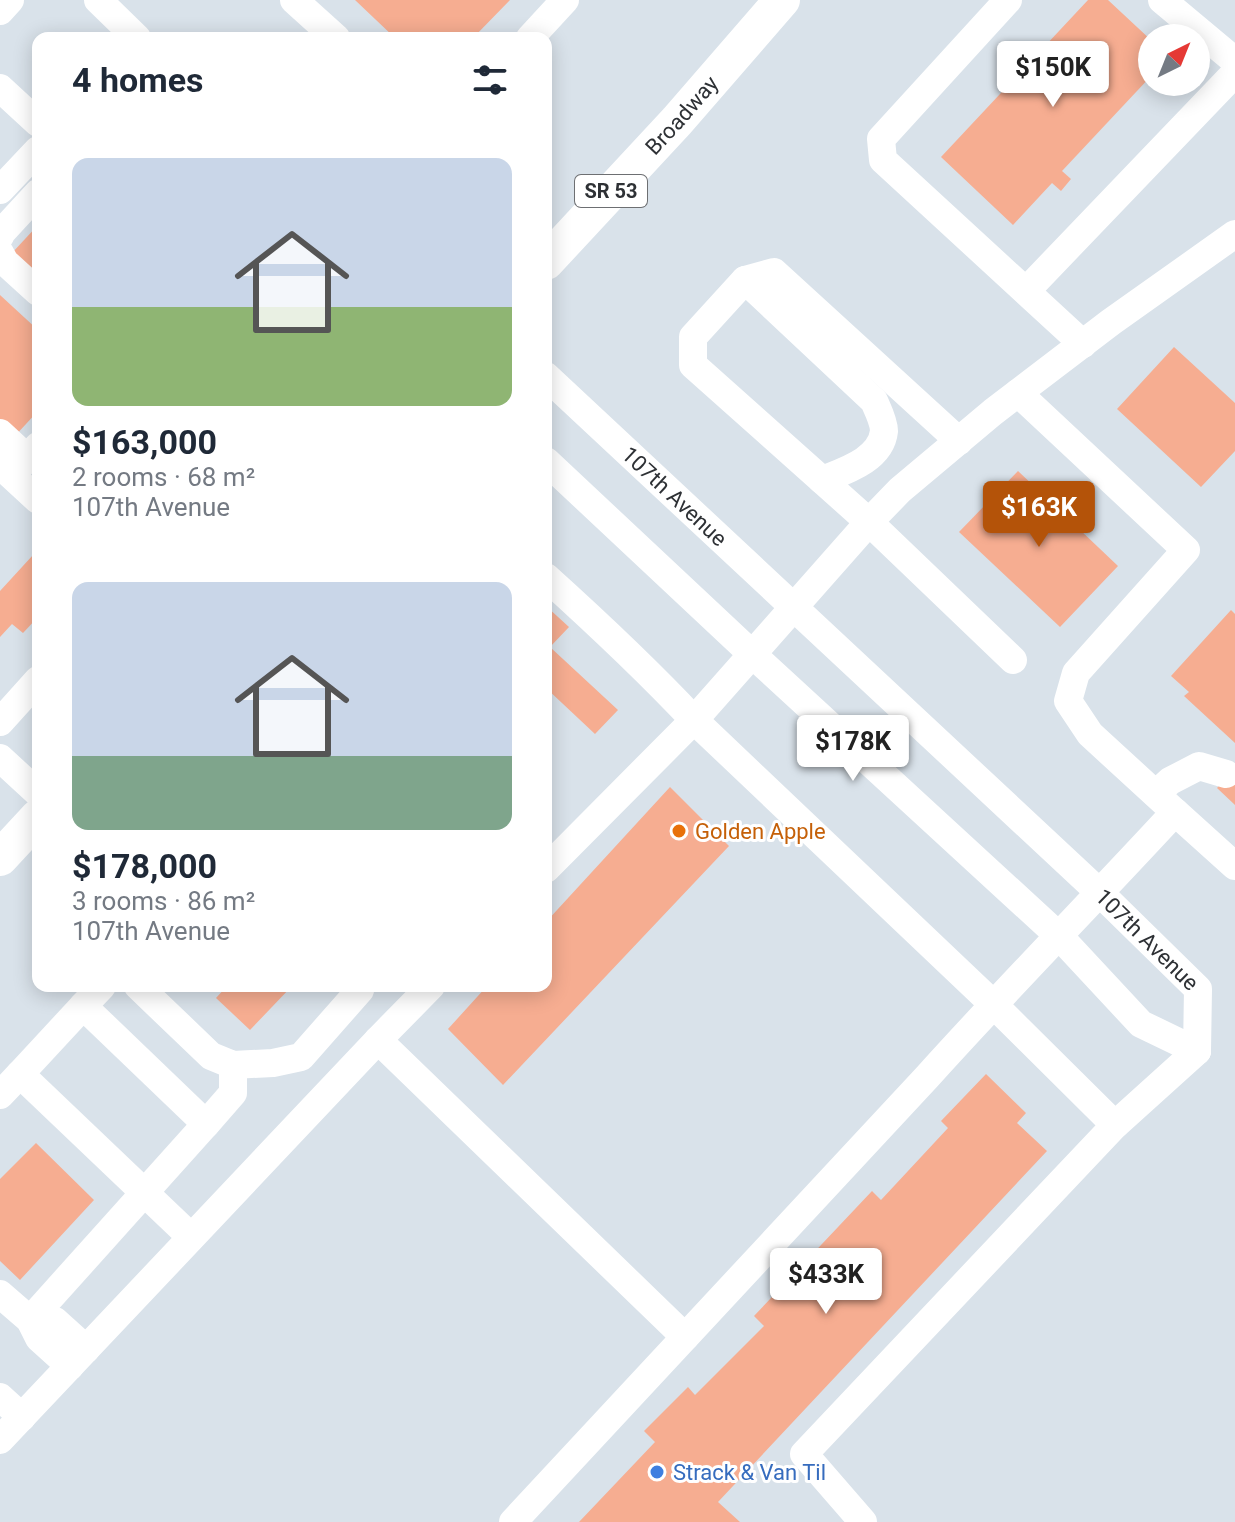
<!DOCTYPE html>
<meta charset="utf-8">
<style>
body{margin:0;font-family:Roboto,sans-serif;background:#f6f6f7;color:#1f2937;height:100vh;display:flex;flex-direction:column;font-size:30px;white-space:nowrap}
*{box-sizing:border-box;margin:0}
p{font-size:26px;color:#747a83}
.icon{flex:none;width:44px;height:44px;fill:none;stroke:currentColor;stroke-width:2;stroke-linecap:round;stroke-linejoin:round}
.map{position:relative;flex:1;overflow:hidden}
.details{position:absolute;left:32px;top:32px;width:520px;height:960px;display:flex;flex-direction:column;background:#fff;border-radius:16px;box-shadow:0 4px 20px #0003}
.details>*{flex:none}
.needle{width:52px;rotate:43deg}
.buttons{position:absolute;left:1138px;top:24px;display:grid;gap:16px}
.buttons a{display:grid;place-items:center;width:72px;height:72px;border-radius:50%;background:#fff;box-shadow:0 4px 20px #0003;font-size:40px}
.price{position:absolute;translate:-50% -68px;padding:0 18px;border-radius:8px;background:#fff;color:#222;font-size:26px;line-height:52px;filter:drop-shadow(0 2px 4px #0008)}
.price::after{content:'';position:absolute;left:50%;top:48px;width:24px;height:18px;margin-left:-12px;background:inherit;clip-path:polygon(0 0,100% 0,50% 100%)}
.price.current{background:#b45309;color:#fff}
ul{padding:0;list-style:none}
li{display:grid;align-content:center;gap:16px;height:424px;padding:0 40px}
li span{display:grid;place-items:center;height:248px;border-radius:16px;color:#555}
li>.icon{margin-inline-start:auto}
span .icon{width:144px;height:144px;fill:#fffc;stroke-width:1}
li b{font-size:34px}
h2{display:flex;justify-content:space-between;align-items:center;height:96px;padding:0 40px;font-size:34px}
.map>svg:first-child{display:block}
</style>
<div class="map">
<svg width="1235" height="1522" viewBox="0 0 1235 1522">
<rect width="100%" height="100%" fill="#d9e2ea"/>
<path fill="#f6ad91" d="M 355,0 L 510,0 L 473,38 L 395,38 Z
M 1088,0 L 1108,0 L 1152,41 L 1152,75 L 1062,171 L 1071,179 L 1061,191 L 1052,183 L 1013,225 L 941,157 Z
M 38,225 L 38,278 L 12,253 Z
M 0,295 L 38,330 L 38,411 L 14,437 L 0,424 Z
M 1174,347 L 1235,403 L 1235,451 L 1201,487 L 1117,409 Z
M 1018,471 L 1118,566 L 1060,627 L 959,532 Z
M 33,555 L 38,560 L 38,617 L 23,633 L 12,624 L 0,637 L 0,591 Z
M 546,606 L 569,627 L 550,647 L 618,710 L 595,734 L 546,688 Z
M 1231,610 L 1235,614 L 1235,743 L 1184,696 L 1189,692 L 1171,676 Z
M 1235,768 L 1235,805 L 1217,788 Z
M 670,787 L 729,846 L 503,1085 L 448,1029 L 487,986 L 546,986 L 546,922 Z
M 227,986 L 292,986 L 250,1030 L 216,998 Z
M 986,1074 L 1026,1113 L 1017,1123 L 1047,1151 L 718,1502 L 740,1522 L 579,1522 L 655,1442 L 644,1431 L 688,1387 L 695,1395 L 764,1326 L 754,1316 L 872,1191 L 881,1200 L 948,1128 L 941,1121 Z
M 36,1143 L 94,1200 L 20,1280 L 0,1261 L 0,1179 Z"/>
<g fill="none" stroke-linecap="round" stroke-linejoin="round">
<g stroke="#fff" stroke-width="28">
<path d="M 98,0 L 137,38"/>
<path d="M 294,0 L 336,38"/>
<path d="M 1008,0 L 881,139 L 883,160 L 1083,344"/>
<path d="M 1162,0 L 1235,61"/>
<path d="M 0,11 L 10,0"/>
<path d="M 530,38 L 565,0"/>
<path d="M 0,88 L 38,123"/>
<path d="M 0,190 L 38,150"/>
<path d="M 0,236 L 2,232 L 38,193"/>
<path d="M 0,253 L 5,262 L 38,292"/>
<path d="M 745,280 L 874,401 C 878,410 884,422 884,431 C 881,460 844,471 822,480"/>
<path d="M 1026,291 L 1235,73"/>
<path id="s1" d="M 546,376 L 1100,893 L 1198,989 L 1197,1051"/>
<path d="M 0,433 L 27,458"/>
<path d="M 959,441 L 774,272 L 745,280 L 693,337 L 693,365 L 869,522 L 1013,660"/>
<path d="M 546,461 L 753,655 L 1060,937 L 1141,1024 L 1197,1051"/>
<path d="M 0,465 L 38,500"/>
<path d="M 12,475 L 38,446"/>
<path d="M 546,577 C 597,623 647,670 694,720 L 993,1004 L 1115,1125"/>
<path d="M 0,722 L 38,680"/>
<path d="M 0,758 L 38,793"/>
<path d="M 1156,794 L 1170,781 L 1199,766 L 1226,774"/>
<path d="M 1175,812 L 1235,866"/>
<path d="M 546,869 L 694,720 L 869,522 L 900,490 L 993,412 L 1111,322 L 1235,234"/>
<path d="M 138,986 L 211,1056 L 233,1065 L 273,1063 L 301,1057 L 360,990 L 361,986"/>
<path d="M 83,1006 L 102,986"/>
<path d="M 378,1040 L 685,1337"/>
<path d="M 0,1095 L 20,1074"/>
<path d="M 206,1124 L 233,1093 L 233,1065"/>
<path d="M 0,1294 L 30,1320 L 39,1338 L 70,1366"/>
<path d="M 30,1320 L 206,1124 L 83,1006 L 20,1074 L 191,1237"/>
<path d="M 30,1320 L 55,1321 L 86,1349"/>
<path d="M 0,1397 L 22,1417"/>
<path d="M 0,1440 L 378,1040 L 431,986"/>
<path d="M 513,1522 L 927,1077 C 1008,987 1093,901 1175,812 L 1090,734 L 1068,701 L 1076,673 L 1186,550 L 1018,393"/>
<path d="M 863,1522 L 804,1454 L 1115,1125 L 1197,1051"/>
</g>
<g stroke="#fff" stroke-width="36">
<path id="s2" d="M 546,262 L 677,121 L 782,0"/>
<path d="M 0,858 L 38,817"/>
</g>
</g>
<circle fill="#e8710a" stroke="#fff" stroke-width="3" cx="679" cy="831" r="8"/>
<circle fill="#3f7fe0" stroke="#fff" stroke-width="3" cx="657" cy="1472" r="8"/>
<g text-anchor="middle" dominant-baseline="central" stroke-width="6" stroke-linejoin="round" paint-order="stroke">
<rect fill="#fff" stroke="#6d6f72" stroke-width="2" x="575" y="175" width="72" height="32" rx="6"/>
<g font-size="20" font-weight="bold" fill="#2e3135">
<text x="611" y="191">SR 53</text>
</g>
<g font-size="22" fill="#2e3135" stroke="#fff">
<text stroke="none"><textPath href="#s2" startOffset="200">Broadway</textPath></text>
<text stroke="none"><textPath href="#s1" startOffset="176">107th Avenue</textPath></text>
<text stroke="none"><textPath href="#s1" startOffset="824">107th Avenue</textPath></text>
</g>
<g font-size="22" fill="#c56008" stroke="#fff" text-anchor="start">
<text x="695" y="831">Golden Apple</text>
</g>
<g font-size="22" fill="#366cbe" stroke="#fff" text-anchor="start">
<text x="673" y="1472">Strack &amp; Van Til</text>
</g>
</g>
</svg>
<div class="buttons">
<a><svg class="needle" viewBox="-14 -14 28 28"><path d="M0-13l5 13h-10z" fill="#e53935"/><path d="M0 13l5-13h-10z" fill="#747a83"/></svg></a>
</div>
<b class="price" style="left:1053px;top:109px">$150K</b>
<b class="price current" style="left:1039px;top:549px">$163K</b>
<b class="price" style="left:853px;top:783px">$178K</b>
<b class="price" style="left:826px;top:1316px">$433K</b>
<section class="details">
<h2>4 homes<svg class="icon" aria-label="filters" viewBox="0 0 24 24"><path d="M4 7h16M4 17h16"/><circle cx="9" cy="7" r="2"/><circle cx="15" cy="17" r="2"/></svg></h2>
<ul>
<li><span style="background:linear-gradient(#c9d6e8 60%,#8fb573 0)"><svg class="icon" aria-label="home" viewBox="0 0 24 24"><path d="M3 11l9-7 9 7M6 9v11h12V9"/></svg></span><div><b>$163,000</b><p>2 rooms · 68 m²</p><p>107th Avenue</p></div></li>
<li><span style="background:linear-gradient(#c9d6e8 70%,#7fa58c 0)"><svg class="icon" aria-label="home" viewBox="0 0 24 24"><path d="M3 11l9-7 9 7M6 9v11h12V9"/></svg></span><div><b>$178,000</b><p>3 rooms · 86 m²</p><p>107th Avenue</p></div></li>
</ul>
</section>
</div>
